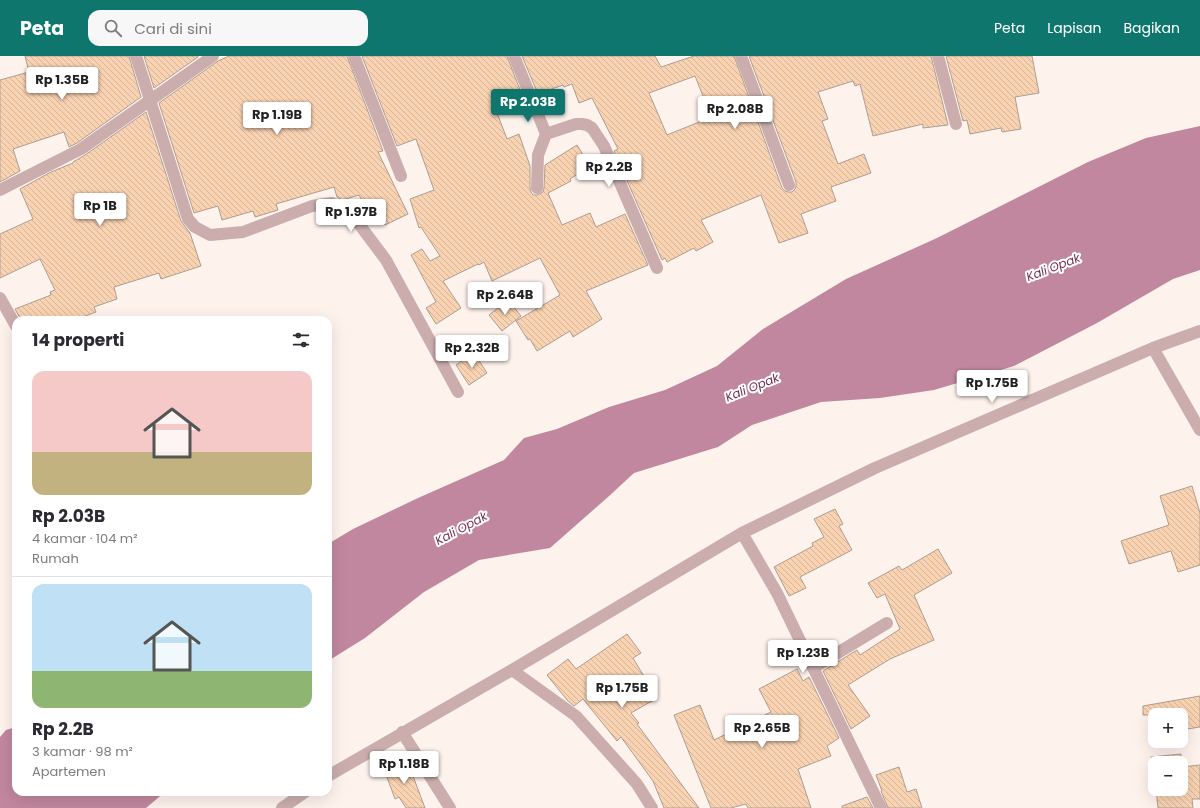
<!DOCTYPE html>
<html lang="id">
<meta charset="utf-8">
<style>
body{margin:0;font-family:Poppins,sans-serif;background:#f7f7f7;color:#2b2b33;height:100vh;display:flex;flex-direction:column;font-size:15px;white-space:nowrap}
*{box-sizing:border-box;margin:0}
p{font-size:13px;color:#7c7c81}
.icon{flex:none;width:22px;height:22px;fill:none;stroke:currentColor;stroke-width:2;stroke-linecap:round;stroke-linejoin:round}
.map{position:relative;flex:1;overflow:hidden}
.panel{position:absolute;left:12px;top:260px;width:320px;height:480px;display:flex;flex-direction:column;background:#fff;border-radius:12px;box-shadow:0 4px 16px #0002}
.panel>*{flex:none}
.tools{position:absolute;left:1148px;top:652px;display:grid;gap:8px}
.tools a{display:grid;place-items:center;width:40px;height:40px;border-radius:8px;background:#fff;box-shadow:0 4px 16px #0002;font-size:20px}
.price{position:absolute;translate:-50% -34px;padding:0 9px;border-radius:4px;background:#fff;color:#222;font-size:13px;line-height:26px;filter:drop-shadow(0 1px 2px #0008)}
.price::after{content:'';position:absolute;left:50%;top:24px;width:12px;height:9px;margin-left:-6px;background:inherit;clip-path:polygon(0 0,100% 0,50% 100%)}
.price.current{background:#0f766e;color:#fff}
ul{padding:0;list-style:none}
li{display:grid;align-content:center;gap:8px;height:212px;padding:0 20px}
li+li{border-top:1px solid #e1e1e2}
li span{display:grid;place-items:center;height:124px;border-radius:12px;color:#555}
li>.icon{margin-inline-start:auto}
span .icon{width:72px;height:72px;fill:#fffc;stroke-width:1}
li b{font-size:17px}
h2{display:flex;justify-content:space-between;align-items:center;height:48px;padding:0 20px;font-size:17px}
header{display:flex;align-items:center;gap:24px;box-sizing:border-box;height:56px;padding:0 20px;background:#0f766e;color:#fff}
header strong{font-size:19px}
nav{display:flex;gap:22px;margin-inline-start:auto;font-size:14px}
.search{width:280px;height:36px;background:#f7f7f7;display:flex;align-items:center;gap:10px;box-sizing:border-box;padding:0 14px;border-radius:12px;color:#7c7c81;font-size:15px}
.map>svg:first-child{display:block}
</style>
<header>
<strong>Peta</strong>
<div class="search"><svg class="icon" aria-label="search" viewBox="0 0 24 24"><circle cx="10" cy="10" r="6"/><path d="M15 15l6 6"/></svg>Cari di sini</div>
<nav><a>Peta</a><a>Lapisan</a><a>Bagikan</a></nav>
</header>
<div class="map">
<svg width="1200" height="752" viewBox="0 0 1200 752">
<defs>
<pattern id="building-back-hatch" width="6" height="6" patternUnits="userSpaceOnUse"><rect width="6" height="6" fill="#f9d2b2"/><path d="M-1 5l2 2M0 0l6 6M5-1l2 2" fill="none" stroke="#d6b599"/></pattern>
</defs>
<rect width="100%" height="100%" fill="#fef2ed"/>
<path fill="#c1879e" d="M 1200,70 L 1200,214 L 1173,223 L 1097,267 L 1014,310 L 934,334 L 880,342 L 821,346 L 752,369 L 718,391 L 634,417 L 608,441 L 550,492 L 479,504 L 424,536 L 365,582 L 328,605 L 328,488 L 353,473 L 418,442 L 504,404 L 524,382 L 557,373 L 609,351 L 665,334 L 717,310 L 763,273 L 846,223 L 937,182 L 1088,106 L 1146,82 Z
M 16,671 L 16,736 L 165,736 L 146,752 L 0,752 L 0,681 L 6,674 Z"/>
<path fill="url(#building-back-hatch)" stroke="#ad9e92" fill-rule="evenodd" d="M 25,0 L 129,0 L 141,41 L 77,87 L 69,91 L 64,76 L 13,93 L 20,115 L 0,126 L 0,24 L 29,16 Z
M 144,0 L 198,0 L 198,1 L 154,32 Z
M 229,0 L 347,0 L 383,95 L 378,96 L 408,158 L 385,169 L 374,148 L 366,152 L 359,139 L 342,144 L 337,141 L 334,131 L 276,148 L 278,154 L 255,161 L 253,155 L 222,164 L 218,150 L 194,157 L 159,47 L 218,5 Z
M 362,0 L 507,0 L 522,39 L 494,49 L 507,83 L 519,78 L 530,110 L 530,132 L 531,136 L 533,139 L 537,139 L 543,136 L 544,132 L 545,109 L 577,89 L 590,110 L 570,123 L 571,125 L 548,137 L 562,169 L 590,157 L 596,171 L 625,158 L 648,209 L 586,235 L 602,263 L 573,281 L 570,275 L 537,295 L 530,283 L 528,284 L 516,265 L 560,239 L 540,202 L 492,225 L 484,206 L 479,209 L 478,208 L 443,225 L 461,252 L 436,268 L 426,252 L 436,246 L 411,199 L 422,193 L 430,205 L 440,200 L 421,171 L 419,172 L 410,143 L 434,134 L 416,83 L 397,90 Z
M 522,0 L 655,0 L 661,11 L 694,0 L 734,0 L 782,132 L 785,135 L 788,136 L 792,136 L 795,133 L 796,130 L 796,126 L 749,0 L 931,0 L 948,69 L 923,72 L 923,68 L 873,80 L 860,28 L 855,30 L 853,25 L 818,36 L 828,63 L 822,65 L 838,108 L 864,98 L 871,117 L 831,131 L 836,145 L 801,158 L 808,177 L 779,187 L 761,139 L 701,164 L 713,186 L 696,195 L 694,192 L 667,206 L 665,202 L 662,204 L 614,95 L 618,93 L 592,42 L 579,47 L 572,28 L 564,31 L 563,29 L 538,38 ZM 695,20 L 709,55 L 707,56 L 709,62 L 667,79 L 649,37 Z
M 946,0 L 1032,0 L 1039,37 L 1015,41 L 1021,73 L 1002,76 L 1001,72 L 970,78 L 967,64 L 963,65 Z
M 146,56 L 181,165 L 190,177 L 201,210 L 161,223 L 159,217 L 114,231 L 117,243 L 94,251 L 96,256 L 75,264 L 21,264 L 15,253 L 51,239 L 50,236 L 55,234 L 40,203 L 0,222 L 0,178 L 33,163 L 20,133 L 51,116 L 73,107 L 73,106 L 85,99 Z
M 508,244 L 521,260 L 502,275 L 489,259 Z
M 474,297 L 487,317 L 469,329 L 456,309 Z
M 1192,430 L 1200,457 L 1200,509 L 1178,516 L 1171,495 L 1129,508 L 1121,485 L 1169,469 L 1160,440 Z
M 835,453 L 843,468 L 839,470 L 852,494 L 800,521 L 806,532 L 789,540 L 774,511 L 813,490 L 812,487 L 824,481 L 814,463 Z
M 938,493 L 952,517 L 914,539 L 934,584 L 890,603 L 848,629 L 870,660 L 851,673 L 823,615 L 857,594 L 860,599 L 900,573 L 885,538 L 877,542 L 868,527 L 899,510 L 902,514 Z
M 627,578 L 641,597 L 633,602 L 657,642 L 631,657 L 639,667 L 637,668 L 699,752 L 664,752 L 653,725 L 621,681 L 617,685 L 583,643 L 574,650 L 567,644 L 547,619 L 568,603 L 576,613 Z
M 797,613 L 803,625 L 809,621 L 839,682 L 827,690 L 831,700 L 798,713 L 811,752 L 748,752 L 746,748 L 731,752 L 711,752 L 674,659 L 700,649 L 714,684 L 771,656 L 759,633 Z
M 1200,640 L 1200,671 L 1181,674 L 1181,659 L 1143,659 L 1143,650 Z
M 1181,698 L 1182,711 L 1200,709 L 1200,743 L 1192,743 L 1193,752 L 1158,752 L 1156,733 L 1181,733 L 1181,707 L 1155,707 L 1155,726 L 1154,721 L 1153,721 L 1151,701 Z
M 407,704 L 425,752 L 406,752 L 399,741 L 395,743 L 384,713 Z
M 899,711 L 907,736 L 916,733 L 922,752 L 888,752 L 881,735 L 882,735 L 876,719 Z
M 867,741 L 873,752 L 842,752 L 842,750 Z"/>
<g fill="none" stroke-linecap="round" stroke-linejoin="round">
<path stroke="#cbadae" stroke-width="12" d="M 136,0 L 188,163 L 195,171 L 210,179 L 243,176 L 312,150 L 332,147 L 350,156 L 386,204 L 458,336
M 354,0 L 401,120
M 514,0 L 546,78 L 538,99 L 537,132
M 741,0 L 789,129
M 938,0 L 956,68
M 546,78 L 576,68 L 582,68 L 587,69 L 592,72 L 604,90 L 657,212
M 0,134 L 81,93 L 213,0
M 0,242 L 16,270
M 1153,292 L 1200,275
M 742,477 L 777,537 L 881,752
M 813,612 L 887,567
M 512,614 L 576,660 L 637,728 L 652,752
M 402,676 L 450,752
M 328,720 L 512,614 L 742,477 L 875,412 L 1153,292 L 1200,374
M 282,752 L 305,736"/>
</g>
<g text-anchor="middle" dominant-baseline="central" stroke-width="4" stroke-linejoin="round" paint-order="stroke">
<g font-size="12" font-style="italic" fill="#783051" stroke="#fff">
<text transform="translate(1053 211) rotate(-21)">Kali Opak</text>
<text transform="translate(752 331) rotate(-22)">Kali Opak</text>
<text transform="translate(461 472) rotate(-28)">Kali Opak</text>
</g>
</g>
</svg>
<div class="tools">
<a>+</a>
<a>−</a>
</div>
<b class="price" style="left:62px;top:45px">Rp 1.35B</b>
<b class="price current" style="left:528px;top:67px">Rp 2.03B</b>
<b class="price" style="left:735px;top:74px">Rp 2.08B</b>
<b class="price" style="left:277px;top:80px">Rp 1.19B</b>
<b class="price" style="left:609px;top:132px">Rp 2.2B</b>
<b class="price" style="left:100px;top:171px">Rp 1B</b>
<b class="price" style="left:351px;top:177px">Rp 1.97B</b>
<b class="price" style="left:505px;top:260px">Rp 2.64B</b>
<b class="price" style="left:472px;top:313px">Rp 2.32B</b>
<b class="price" style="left:992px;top:348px">Rp 1.75B</b>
<b class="price" style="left:803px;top:618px">Rp 1.23B</b>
<b class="price" style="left:622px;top:653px">Rp 1.75B</b>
<b class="price" style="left:762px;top:693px">Rp 2.65B</b>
<b class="price" style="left:404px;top:729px">Rp 1.18B</b>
<section class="panel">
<h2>14 properti<svg class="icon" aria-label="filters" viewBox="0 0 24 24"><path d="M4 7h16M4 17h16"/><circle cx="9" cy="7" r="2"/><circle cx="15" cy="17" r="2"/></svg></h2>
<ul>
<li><span style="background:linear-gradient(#f6c9c9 65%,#c2b280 0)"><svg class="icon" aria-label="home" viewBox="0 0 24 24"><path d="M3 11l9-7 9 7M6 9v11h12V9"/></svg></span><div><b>Rp 2.03B</b><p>4 kamar · 104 m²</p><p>Rumah</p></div></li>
<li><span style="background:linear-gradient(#bfe0f5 70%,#8fb573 0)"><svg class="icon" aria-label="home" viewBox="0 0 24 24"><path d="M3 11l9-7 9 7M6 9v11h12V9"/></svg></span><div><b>Rp 2.2B</b><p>3 kamar · 98 m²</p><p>Apartemen</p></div></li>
</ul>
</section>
</div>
